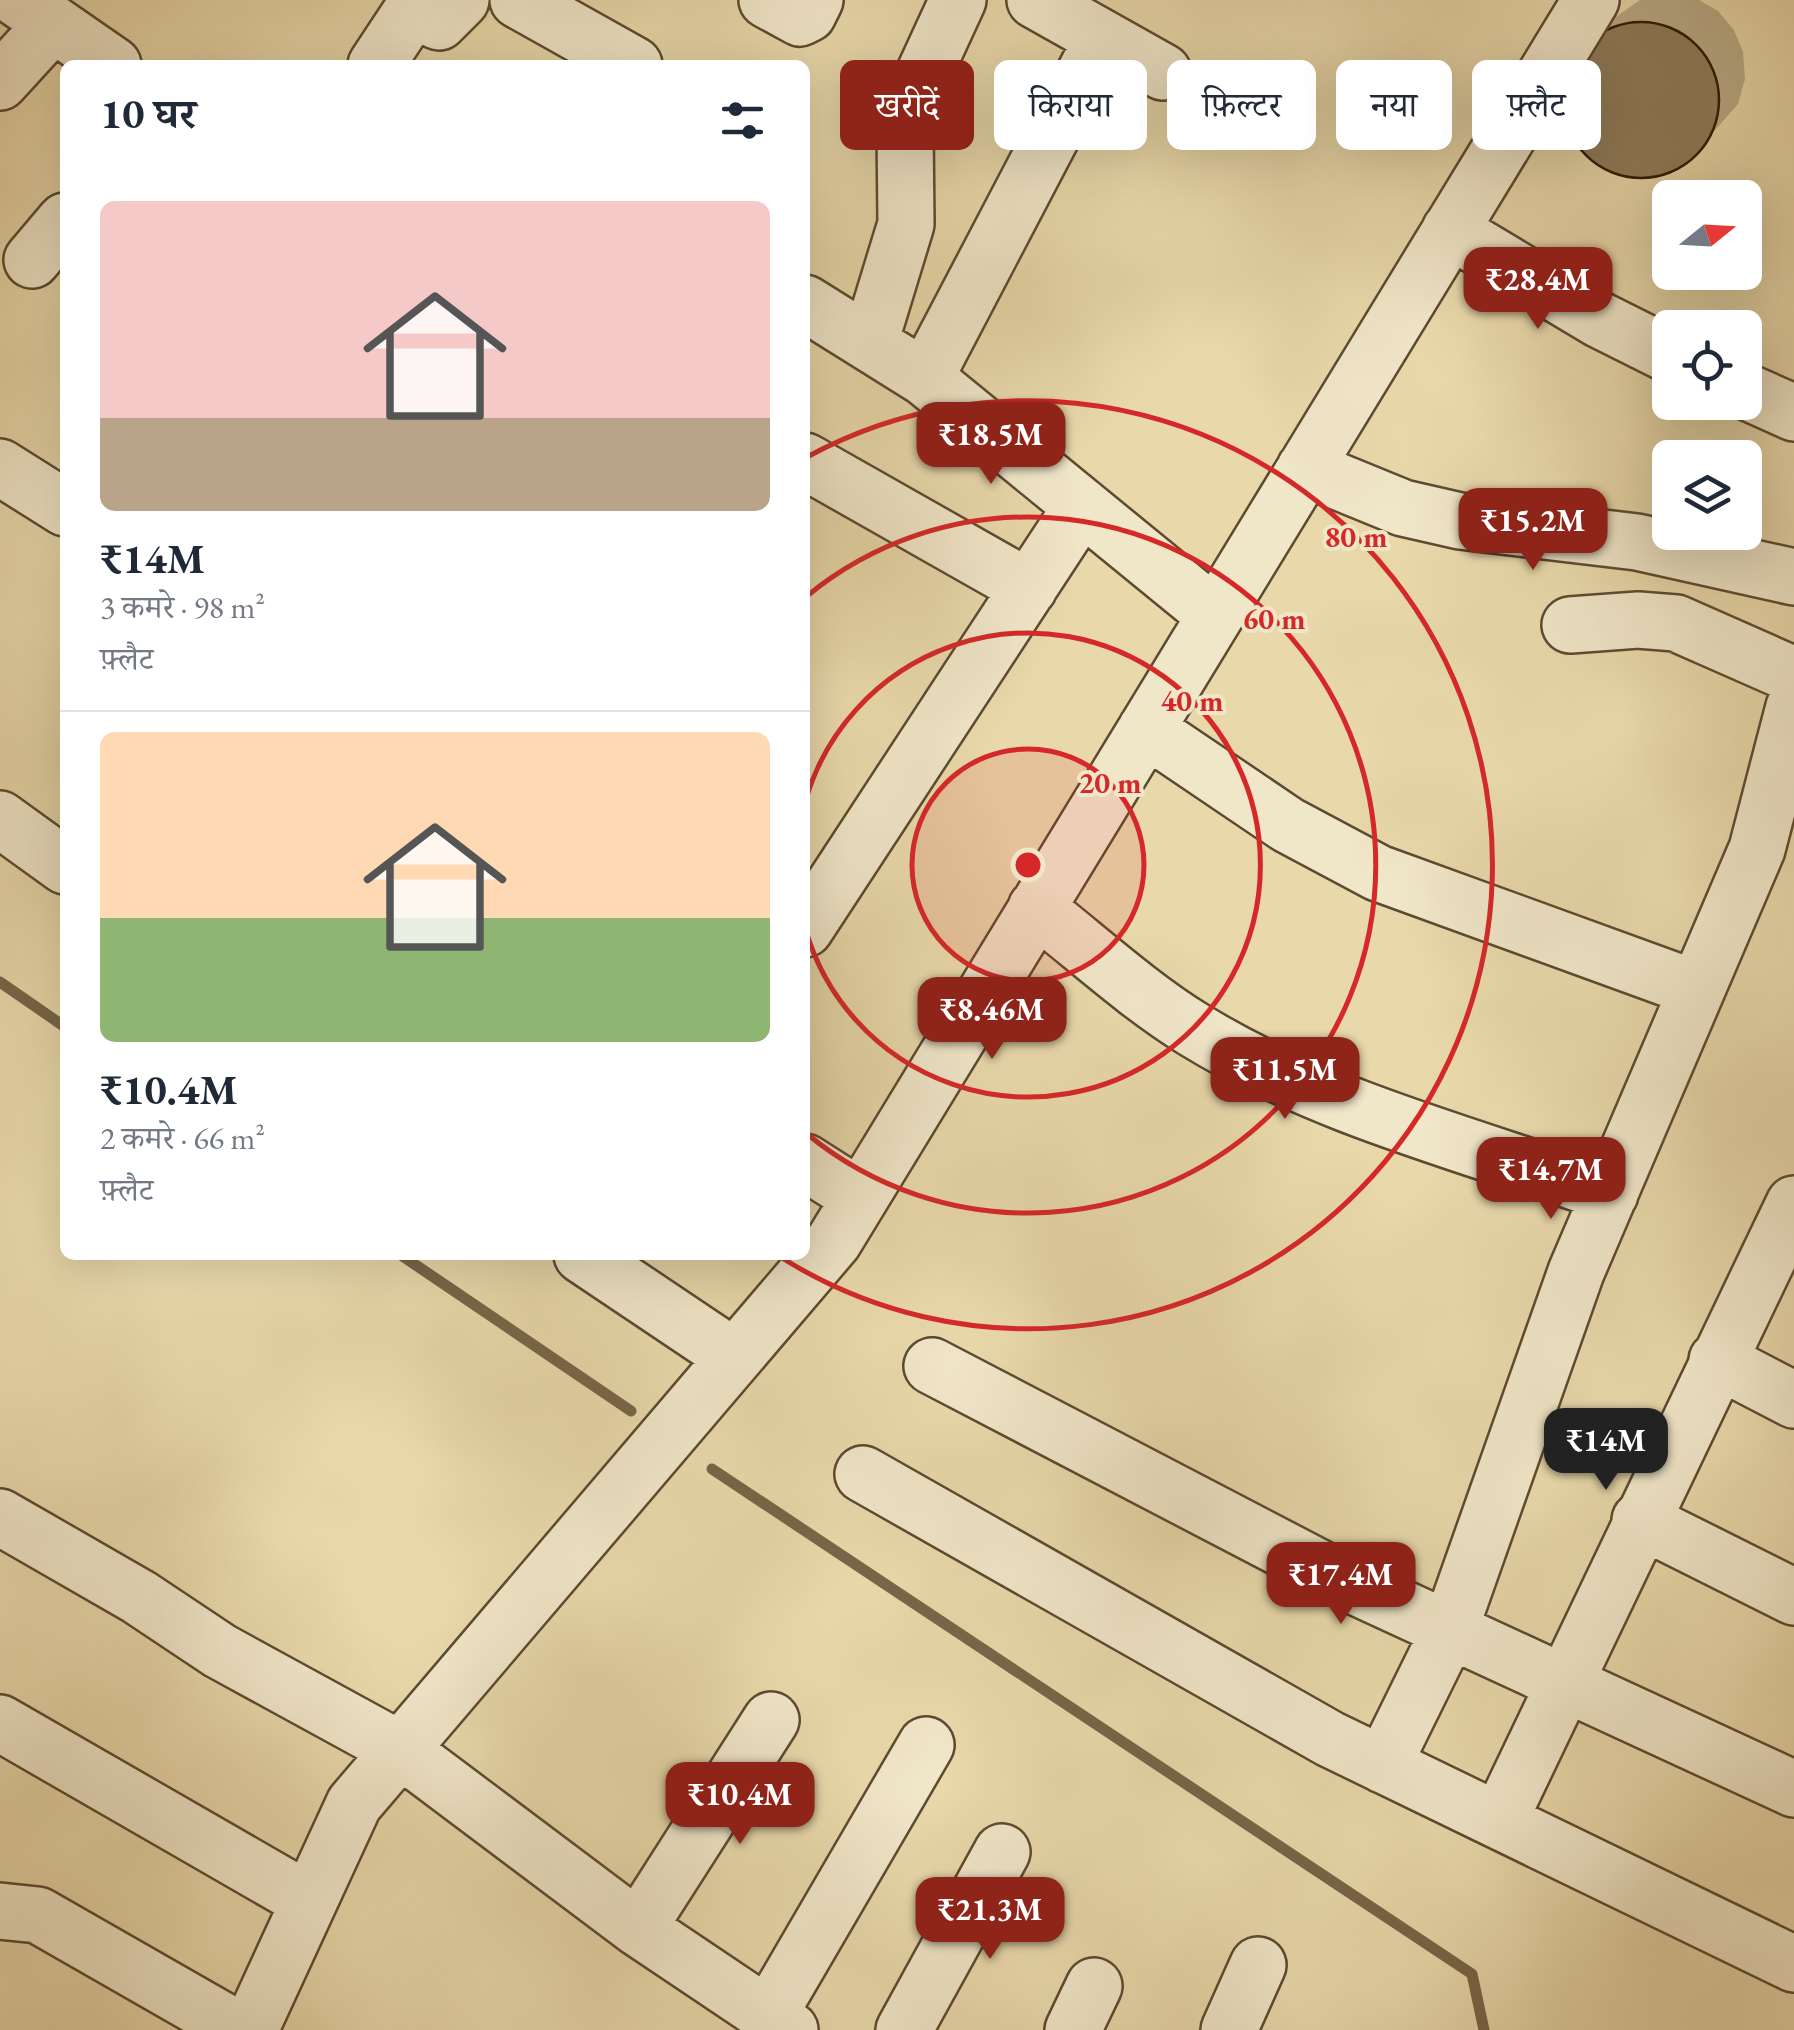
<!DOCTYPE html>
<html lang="hi">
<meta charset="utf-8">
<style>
body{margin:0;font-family:"EB Garamond","Noto Serif Devanagari",serif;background:#f6f6f7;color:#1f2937;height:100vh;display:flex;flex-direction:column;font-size:38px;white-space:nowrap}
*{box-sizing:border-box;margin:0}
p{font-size:32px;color:#747a83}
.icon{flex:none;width:55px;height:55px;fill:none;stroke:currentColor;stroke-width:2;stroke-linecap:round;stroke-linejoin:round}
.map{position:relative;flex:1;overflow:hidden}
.drawer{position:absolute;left:60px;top:60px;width:750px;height:1200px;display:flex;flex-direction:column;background:#fff;border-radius:15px;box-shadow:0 10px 40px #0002}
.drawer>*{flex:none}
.top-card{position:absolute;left:840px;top:60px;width:802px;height:90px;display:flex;gap:20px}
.needle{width:65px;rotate:72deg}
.buttons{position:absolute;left:1652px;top:180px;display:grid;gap:20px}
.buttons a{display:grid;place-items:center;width:110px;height:110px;border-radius:15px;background:#fff;box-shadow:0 10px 40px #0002;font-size:50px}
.price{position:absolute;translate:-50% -85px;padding:0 22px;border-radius:20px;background:#8f2418;color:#fff;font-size:32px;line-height:65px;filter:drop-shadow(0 2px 5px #0008)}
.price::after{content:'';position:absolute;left:50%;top:60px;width:30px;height:22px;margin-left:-15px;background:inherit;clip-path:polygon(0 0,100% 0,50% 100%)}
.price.selected{background:#222;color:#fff}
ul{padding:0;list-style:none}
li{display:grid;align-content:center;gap:20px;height:530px;padding:0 40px}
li+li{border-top:2px solid #e0e1e3}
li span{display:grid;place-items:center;height:310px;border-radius:15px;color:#555}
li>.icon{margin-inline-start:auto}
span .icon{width:180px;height:180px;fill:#fffc;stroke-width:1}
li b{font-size:42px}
h2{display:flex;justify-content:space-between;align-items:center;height:120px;padding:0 40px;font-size:42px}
.pill{padding:0 35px;border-radius:15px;background:#fff;box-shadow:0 10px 40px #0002;font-size:35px;line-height:90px}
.pill.selected{background:#8f2418;color:#fff}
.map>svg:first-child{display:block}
</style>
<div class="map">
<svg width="1794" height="2030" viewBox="0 0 1794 2030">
<rect width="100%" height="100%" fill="#e8d8aa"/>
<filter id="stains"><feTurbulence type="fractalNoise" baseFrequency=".002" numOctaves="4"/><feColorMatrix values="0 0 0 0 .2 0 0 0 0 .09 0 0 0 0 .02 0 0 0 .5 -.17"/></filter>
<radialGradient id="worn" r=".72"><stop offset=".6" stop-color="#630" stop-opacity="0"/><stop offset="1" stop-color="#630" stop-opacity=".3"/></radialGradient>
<path fill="#0003" d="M 1640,0 L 1699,0 L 1718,11 L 1734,30 L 1743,52 L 1745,79 L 1738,104 L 1694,154 L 1672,170 L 1647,176 L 1620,174 L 1597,162 L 1577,144 L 1566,120 L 1564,93 L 1610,21 Z"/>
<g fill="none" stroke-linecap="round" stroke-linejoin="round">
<path stroke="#786548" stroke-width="11" d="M 0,982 L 65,1027
M 401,1255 L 631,1411
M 712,1469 L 1472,1974 L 1484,2030"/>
</g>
<path fill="#8f7d5c" stroke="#2f1a07" stroke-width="2.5" d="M1563 100a78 78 0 1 1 156 0a78 78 0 1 1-156 0Z"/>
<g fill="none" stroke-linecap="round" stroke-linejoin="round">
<g stroke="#5d4a30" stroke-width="60">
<path id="minor" d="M 19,0 L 113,65
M 518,0 L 634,65
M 767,0 L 800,18 L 808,14 L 815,0
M 1035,0 L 1163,72
M 376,65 L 409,15 L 417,12 L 439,22 L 461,0
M 0,82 L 53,24
M 1450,230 L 1600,320 L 1670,355
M 32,260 L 65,221
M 805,303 L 925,378 L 1215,615
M 870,342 L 906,224 L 905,127 L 911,102 L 958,0
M 925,378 L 1103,38
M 1745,391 L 1794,413
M 805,461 L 1029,588
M 0,467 L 65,508
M 1305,468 L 1403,508 L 1460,521 L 1637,542 L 1794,577
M 1570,625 L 1638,620 L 1676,623 L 1794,675
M 1146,729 L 1288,825 L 1378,873 L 1697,989
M 0,819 L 65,866
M 1036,908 C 1087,948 1138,995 1193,1029 C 1319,1107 1471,1145 1610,1194
M 805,929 L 1082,506
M 805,1162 L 860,1197
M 582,1255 L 734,1357
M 1717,1360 L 1794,1400
M 932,1366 L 1350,1584 L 1794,1789
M 863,1474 L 1330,1739 L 1794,1964
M 0,1517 L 139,1597 L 220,1651 L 401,1750 L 638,1928 L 790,2030
M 1640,1520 L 1794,1597
M 0,1723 L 309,1901
M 1383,1765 L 1450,1629 L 1576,1272 L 1757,849 L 1794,707
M 1499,1821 L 1794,1204
M 0,1911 L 38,1915 L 239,2030
M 638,1928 L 771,1720
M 768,2016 L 926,1745
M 250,2030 L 354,1804 L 834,1241 L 1591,0
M 904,2030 L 1002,1852
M 1073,2030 L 1094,1986
M 1229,2030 L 1258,1965"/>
</g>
<use href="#minor" stroke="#f0e6c8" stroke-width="55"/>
</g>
<circle cx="1028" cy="865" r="116" fill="#d62828" fill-opacity=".12"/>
<g fill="none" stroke="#d62828" stroke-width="5">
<circle cx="1028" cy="865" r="116"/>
<path d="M806 799A232 232 0 1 1 806 931"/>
<path d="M807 596A348 348 0 1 1 807 1134"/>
<path d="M807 457A464 464 0 1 1 779 1256"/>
</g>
<circle cx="1028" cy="865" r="15" fill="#d62828" stroke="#f0e6c8" stroke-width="5"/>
<g font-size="30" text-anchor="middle" font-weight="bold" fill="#d62828" stroke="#f0e6c8" stroke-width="8" stroke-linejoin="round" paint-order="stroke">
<text x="1356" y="547">80 m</text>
<text x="1274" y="629">60 m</text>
<text x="1192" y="711">40 m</text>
<text x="1110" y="793">20 m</text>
</g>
<rect width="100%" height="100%" filter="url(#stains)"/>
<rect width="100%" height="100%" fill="url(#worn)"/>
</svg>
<div class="buttons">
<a><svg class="needle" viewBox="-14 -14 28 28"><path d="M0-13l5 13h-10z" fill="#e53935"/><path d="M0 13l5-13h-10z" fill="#747a83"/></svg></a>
<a><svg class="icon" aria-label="locate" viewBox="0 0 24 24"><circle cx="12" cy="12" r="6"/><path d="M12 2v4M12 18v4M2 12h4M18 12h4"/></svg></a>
<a><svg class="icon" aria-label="layers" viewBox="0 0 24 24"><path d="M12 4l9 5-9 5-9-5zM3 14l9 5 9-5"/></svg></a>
</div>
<b class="price" style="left:1538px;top:332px">₹28.4M</b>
<b class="price" style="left:991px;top:487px">₹18.5M</b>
<b class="price" style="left:1533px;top:573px">₹15.2M</b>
<b class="price" style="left:992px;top:1062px">₹8.46M</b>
<b class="price" style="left:1285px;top:1122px">₹11.5M</b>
<b class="price" style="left:1551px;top:1222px">₹14.7M</b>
<b class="price selected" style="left:1606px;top:1493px">₹14M</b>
<b class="price" style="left:1341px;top:1627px">₹17.4M</b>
<b class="price" style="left:740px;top:1847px">₹10.4M</b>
<b class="price" style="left:990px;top:1962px">₹21.3M</b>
<div class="top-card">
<a class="pill selected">खरीदें</a>
<a class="pill">किराया</a>
<a class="pill">फ़िल्टर</a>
<a class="pill">नया</a>
<a class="pill">फ़्लैट</a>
</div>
<section class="drawer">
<h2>10 घर<svg class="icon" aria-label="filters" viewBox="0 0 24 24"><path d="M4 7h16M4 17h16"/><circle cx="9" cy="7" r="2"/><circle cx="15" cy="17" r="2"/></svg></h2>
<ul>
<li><span style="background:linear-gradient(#f6c9c9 70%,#b9a48a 0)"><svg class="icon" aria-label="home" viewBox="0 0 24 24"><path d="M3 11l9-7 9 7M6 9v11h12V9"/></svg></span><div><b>₹14M</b><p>3 कमरे · 98 m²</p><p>फ़्लैट</p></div></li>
<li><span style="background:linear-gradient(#ffd9b3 60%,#8fb573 0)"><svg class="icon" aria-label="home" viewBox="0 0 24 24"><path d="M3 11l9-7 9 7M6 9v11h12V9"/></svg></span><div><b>₹10.4M</b><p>2 कमरे · 66 m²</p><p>फ़्लैट</p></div></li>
</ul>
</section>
</div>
